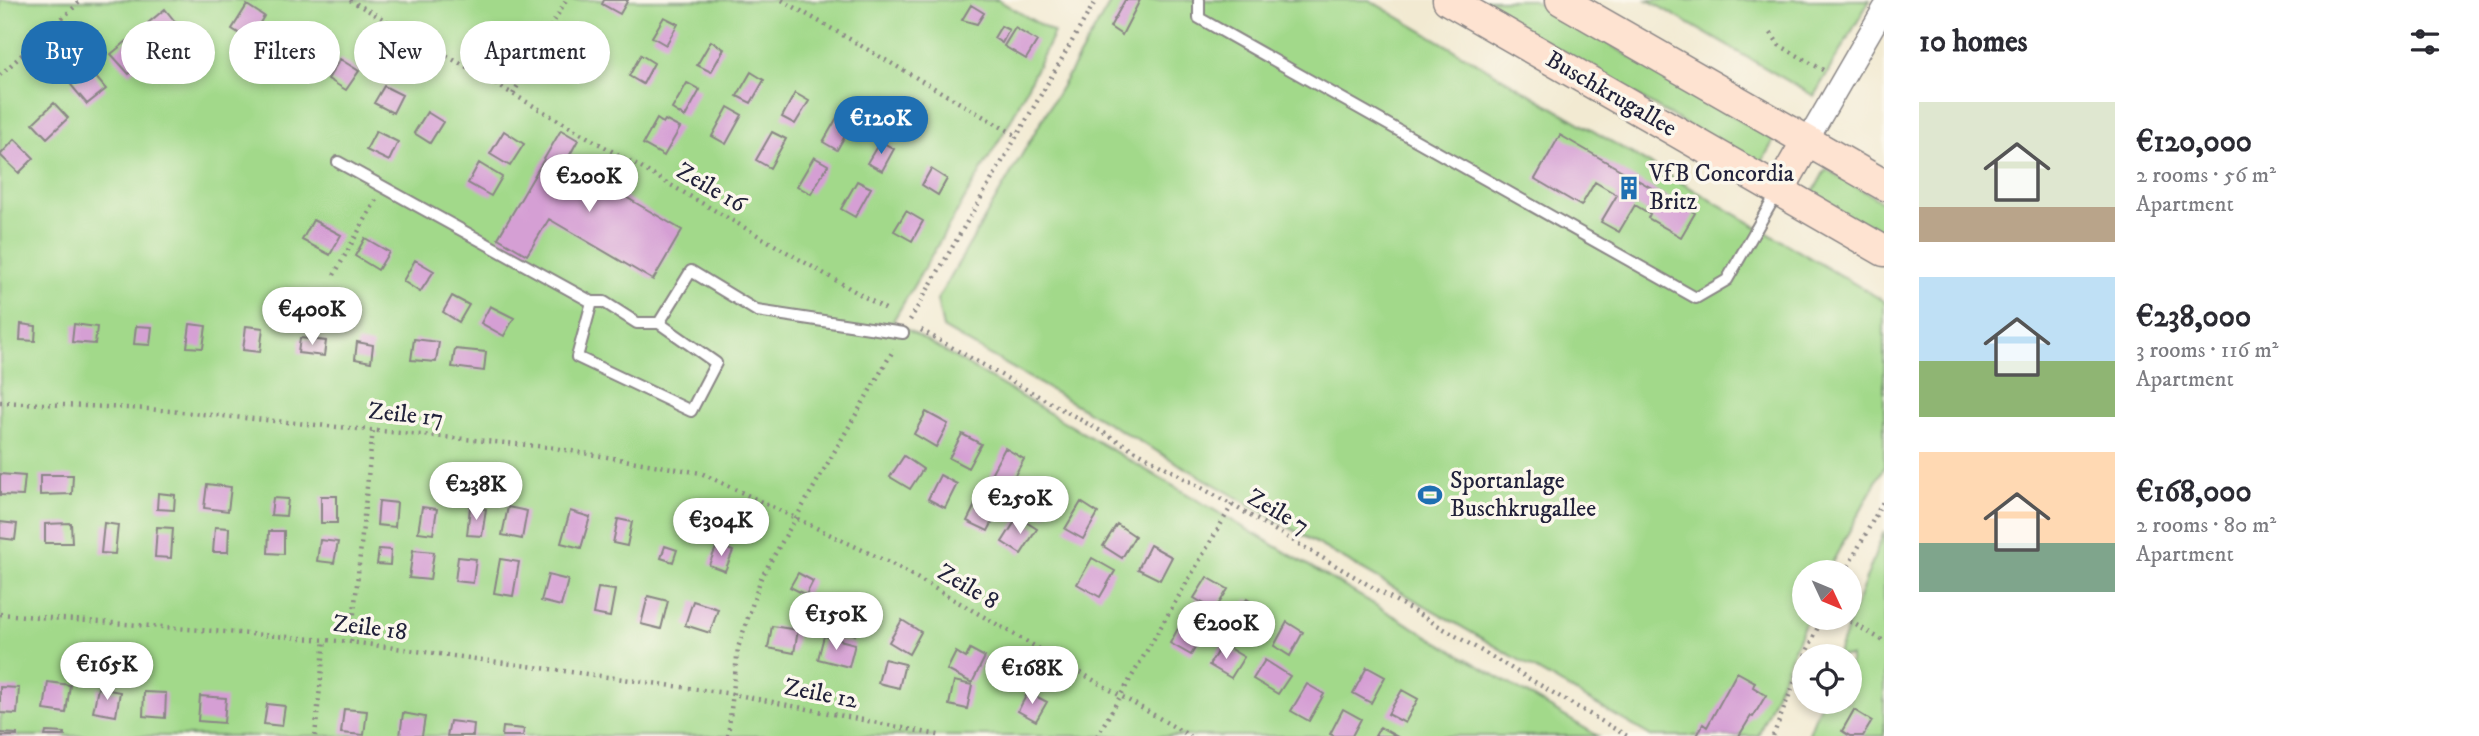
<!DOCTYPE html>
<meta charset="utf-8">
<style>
body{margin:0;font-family:"IM FELL DW Pica",serif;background:#f7f7f7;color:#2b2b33;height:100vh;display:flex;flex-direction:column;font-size:26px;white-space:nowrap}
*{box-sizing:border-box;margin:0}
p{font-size:23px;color:#7c7c81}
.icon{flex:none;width:38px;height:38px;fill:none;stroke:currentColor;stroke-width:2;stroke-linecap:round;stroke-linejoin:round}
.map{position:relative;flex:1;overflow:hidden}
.panel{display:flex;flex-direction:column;background:#fff;width:595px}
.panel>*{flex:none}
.banner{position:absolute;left:21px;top:21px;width:665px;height:63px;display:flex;gap:14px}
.needle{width:46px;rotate:134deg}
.controls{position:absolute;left:1792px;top:560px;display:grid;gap:14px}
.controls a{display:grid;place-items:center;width:70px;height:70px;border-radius:50%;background:#fff;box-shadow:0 4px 10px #0003;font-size:35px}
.price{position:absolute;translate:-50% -60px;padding:0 16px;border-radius:24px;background:#fff;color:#222;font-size:23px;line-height:46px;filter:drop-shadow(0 2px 4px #0008)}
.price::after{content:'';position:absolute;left:50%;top:42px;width:21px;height:16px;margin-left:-10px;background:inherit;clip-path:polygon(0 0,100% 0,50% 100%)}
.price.active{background:#1f6fb2;color:#fff}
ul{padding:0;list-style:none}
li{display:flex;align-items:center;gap:21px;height:175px;padding:0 35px}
li span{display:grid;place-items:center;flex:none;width:196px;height:140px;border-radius:0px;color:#555}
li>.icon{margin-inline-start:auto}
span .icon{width:84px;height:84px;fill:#fffc;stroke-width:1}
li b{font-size:30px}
h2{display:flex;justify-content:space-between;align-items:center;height:84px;padding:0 35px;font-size:30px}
.chip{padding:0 24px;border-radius:32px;background:#fff;box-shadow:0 4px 10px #0003;font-size:24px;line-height:63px}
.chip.active{background:#1f6fb2;color:#fff}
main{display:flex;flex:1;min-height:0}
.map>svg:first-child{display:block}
</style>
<main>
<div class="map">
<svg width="1884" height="736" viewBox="0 0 1884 736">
<rect width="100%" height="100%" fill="#fbf7ec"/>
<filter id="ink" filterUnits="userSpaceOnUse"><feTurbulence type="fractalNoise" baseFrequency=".0143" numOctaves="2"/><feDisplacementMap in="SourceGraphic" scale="14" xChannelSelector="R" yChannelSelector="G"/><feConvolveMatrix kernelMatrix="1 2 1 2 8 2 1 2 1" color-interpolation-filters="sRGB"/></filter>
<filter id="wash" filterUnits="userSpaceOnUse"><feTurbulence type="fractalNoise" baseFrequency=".00686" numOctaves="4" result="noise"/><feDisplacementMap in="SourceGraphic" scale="28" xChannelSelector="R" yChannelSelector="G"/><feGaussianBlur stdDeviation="1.57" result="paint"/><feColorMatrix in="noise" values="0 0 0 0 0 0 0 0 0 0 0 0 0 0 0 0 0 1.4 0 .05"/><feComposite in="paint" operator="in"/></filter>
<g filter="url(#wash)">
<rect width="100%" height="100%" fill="#f2ead2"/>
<path fill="#a2d98a" stroke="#627e62" stroke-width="2" d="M 0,0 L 998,0 L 1054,33 L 1011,120 L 893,321 L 1598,736 L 0,736 Z
M 1112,0 L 1369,0 L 1884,301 L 1884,467 L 1827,572 L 1804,572 L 1804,618 L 1807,618 L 1758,736 L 1651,736 L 943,328 L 937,300 Z
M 1473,0 L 1533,0 L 1774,140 L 1759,167 Z
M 1648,0 L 1870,0 L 1814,96 Z
M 1826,169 L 1884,203 L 1884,238 L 1811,196 Z
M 1884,531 L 1884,736 L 1808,736 L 1821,702 L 1850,702 L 1850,656 L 1837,656 Z"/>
<g id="blocks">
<path fill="#d59fd4" d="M 604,0 L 628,0 L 620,14 L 602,4 Z
M 1125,0 L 1140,0 L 1122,35 L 1110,27 Z
M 247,5 L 264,16 L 250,40 L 232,29 Z
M 971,5 L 984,13 L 977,24 L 962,20 Z
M 165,9 L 181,29 L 164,42 L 148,23 Z
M 664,17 L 678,24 L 666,45 L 652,37 Z
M 297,26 L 314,37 L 298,62 L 281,51 Z
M 1001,26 L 1009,30 L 1002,43 L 994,38 Z
M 1015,28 L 1037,41 L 1026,59 L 1004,46 Z
M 586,30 L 603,39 L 595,54 L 577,45 Z
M 127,41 L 144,61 L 129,74 L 111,54 Z
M 711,41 L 724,49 L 711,72 L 697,65 Z
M 641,55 L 654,63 L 643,84 L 629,76 Z
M 340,59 L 359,71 L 346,90 L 328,79 Z
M 90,70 L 106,89 L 87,104 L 71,85 Z
M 751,72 L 764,80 L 751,103 L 737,96 Z
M 687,83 L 700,90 L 685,117 L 672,109 Z
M 384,86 L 402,95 L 393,113 L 374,103 Z
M 795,93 L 809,101 L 795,124 L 782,117 Z
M 54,103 L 68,118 L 47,138 L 33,123 Z
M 728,107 L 742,115 L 726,144 L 712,136 Z
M 427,112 L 443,122 L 430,143 L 414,133 Z
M 839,114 L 853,122 L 837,150 L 823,142 Z
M 657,119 L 663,123 L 665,120 L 680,128 L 664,156 L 643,144 Z
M 561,130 L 578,140 L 566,162 L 682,230 L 653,280 L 549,219 L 527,255 L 498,238 Z
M 376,131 L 398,142 L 389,161 L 366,150 Z
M 504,131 L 524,144 L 510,166 L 490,154 Z
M 772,132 L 786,139 L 770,168 L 756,160 Z
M 1560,135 L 1695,213 L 1681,237 L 1648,218 L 1650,214 L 1635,205 L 1619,232 L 1601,222 L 1617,195 L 1595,182 L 1581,206 L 1535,179 Z
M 15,139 L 34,158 L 19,173 L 0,155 Z
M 880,141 L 894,149 L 882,171 L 867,163 Z
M 814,157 L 828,165 L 811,194 L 797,186 Z
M 479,163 L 502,177 L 491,196 L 468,183 Z
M 931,169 L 947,179 L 938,195 L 922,185 Z
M 857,181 L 871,188 L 855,217 L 841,209 Z
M 906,211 L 923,221 L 912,241 L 894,231 Z
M 313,220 L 341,235 L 330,255 L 302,240 Z
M 365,238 L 389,252 L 378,270 L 355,256 Z
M 415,260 L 434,271 L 420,292 L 403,281 Z
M 290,289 L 307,299 L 299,312 L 282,302 Z
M 330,294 L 353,306 L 345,320 L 322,308 Z
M 452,296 L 469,305 L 459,322 L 443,312 Z
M 490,306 L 514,318 L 504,336 L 481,323 Z
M 21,324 L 36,326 L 35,341 L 20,340 Z
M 74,324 L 97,327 L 95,344 L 72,342 Z
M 190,324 L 206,326 L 203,348 L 187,347 Z
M 136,326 L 152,327 L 150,345 L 134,344 Z
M 246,326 L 263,328 L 260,352 L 243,350 Z
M 300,338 L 326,341 L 324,356 L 298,353 Z
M 414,339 L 439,342 L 436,362 L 411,360 Z
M 357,342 L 373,345 L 371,362 L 355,359 Z
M 455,349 L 486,352 L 484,371 L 452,367 Z
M 926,412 L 948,424 L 936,447 L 914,434 Z
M 962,434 L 981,444 L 968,468 L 949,458 Z
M 1005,448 L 1024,459 L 1005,493 L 986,483 Z
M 904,456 L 923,469 L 910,489 L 890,477 Z
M 0,474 L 25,476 L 23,496 L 0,495 Z
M 40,475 L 73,475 L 72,494 L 40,495 Z
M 940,475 L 957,484 L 945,508 L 928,499 Z
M 1043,480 L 1061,490 L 1045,516 L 1028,505 Z
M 207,484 L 231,487 L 228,511 L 204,508 Z
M 158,493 L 175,495 L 174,510 L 157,509 Z
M 321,496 L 337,496 L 337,523 L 321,523 Z
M 273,498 L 288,499 L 286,516 L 271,515 Z
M 379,501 L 397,503 L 395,527 L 377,525 Z
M 977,501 L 998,512 L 988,531 L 967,521 Z
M 1081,502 L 1098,513 L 1083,539 L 1065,529 Z
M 422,507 L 437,509 L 433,534 L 418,532 Z
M 470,507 L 486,509 L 482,536 L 467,535 Z
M 508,507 L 527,511 L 522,539 L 502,535 Z
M 570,511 L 590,517 L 581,548 L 561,543 Z
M 1018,517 L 1037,529 L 1021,554 L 1002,542 Z
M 618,519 L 632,522 L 627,546 L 613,543 Z
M 0,522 L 17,524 L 15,540 L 0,538 Z
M 71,523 L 72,543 L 45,543 L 45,524 Z
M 104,523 L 118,525 L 115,554 L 101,553 Z
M 1117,524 L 1135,536 L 1122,558 L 1103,546 Z
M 157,527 L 173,528 L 171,558 L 155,557 Z
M 215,527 L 229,528 L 228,552 L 213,552 Z
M 269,531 L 284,531 L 284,554 L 268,553 Z
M 320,540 L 338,542 L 334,563 L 317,561 Z
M 717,545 L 733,551 L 725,571 L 709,565 Z
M 1150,545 L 1172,557 L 1160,580 L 1138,569 Z
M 665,546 L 677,550 L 673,562 L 661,558 Z
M 379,549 L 391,550 L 390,565 L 377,564 Z
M 413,550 L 434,552 L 430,580 L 409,578 Z
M 458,557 L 476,559 L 473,583 L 455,581 Z
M 1092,558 L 1115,571 L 1100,597 L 1077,584 Z
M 500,559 L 519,562 L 513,596 L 494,593 Z
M 798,573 L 813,581 L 806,595 L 790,587 Z
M 548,575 L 568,580 L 561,606 L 541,601 Z
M 1207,577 L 1228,589 L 1215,610 L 1194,598 Z
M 598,588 L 615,590 L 610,617 L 593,614 Z
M 648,596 L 668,601 L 661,629 L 641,624 Z
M 1247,599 L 1269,613 L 1256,633 L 1234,620 Z
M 852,600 L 869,610 L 855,635 L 838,625 Z
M 693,601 L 718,609 L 710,633 L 685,625 Z
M 902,620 L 921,632 L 909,654 L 889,642 Z
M 1182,621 L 1204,633 L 1191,655 L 1170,643 Z
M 1287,622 L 1303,632 L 1290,656 L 1274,646 Z
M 772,626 L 798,630 L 794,653 L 768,648 Z
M 824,636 L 855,644 L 849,667 L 818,659 Z
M 1222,644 L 1244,657 L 1231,678 L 1209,665 Z
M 970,649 L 985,657 L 972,683 L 947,670 L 956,652 L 966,658 Z
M 884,659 L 905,664 L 899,688 L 878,683 Z
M 1265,660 L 1290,676 L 1278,694 L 1253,679 Z
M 1367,667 L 1385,677 L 1371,703 L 1353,693 Z
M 1737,672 L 1755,682 L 1753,687 L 1766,695 L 1753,717 L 1751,716 L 1739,736 L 1697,736 L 1703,724 L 1707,727 Z
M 954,681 L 972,685 L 967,709 L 949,705 Z
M 48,682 L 70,685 L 66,713 L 44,710 Z
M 1307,684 L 1324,694 L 1309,721 L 1291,711 Z
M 0,687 L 19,688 L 17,714 L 0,713 Z
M 98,688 L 120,692 L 116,716 L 93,712 Z
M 1402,690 L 1418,699 L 1405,723 L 1388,714 Z
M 144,692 L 166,693 L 165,718 L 143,716 Z
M 1028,692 L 1047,702 L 1036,721 L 1018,711 Z
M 200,696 L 226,698 L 224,723 L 198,721 Z
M 267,704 L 285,706 L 282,726 L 264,724 Z
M 344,709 L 367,711 L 364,735 L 341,733 Z
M 1343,709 L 1361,719 L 1352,736 L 1334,736 L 1330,734 Z
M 1854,710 L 1872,721 L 1863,736 L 1850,736 L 1842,731 Z
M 403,713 L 425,717 L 422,736 L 400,736 Z
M 450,721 L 474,724 L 473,736 L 447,736 Z
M 503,727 L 524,729 L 523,736 L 502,736 Z
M 1380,727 L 1396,736 L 1375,736 Z
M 46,732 L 65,733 L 65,736 L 45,736 Z
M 0,733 L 17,734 L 17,736 L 0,736 Z"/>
</g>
</g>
<g filter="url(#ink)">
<use href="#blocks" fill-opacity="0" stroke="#8a8686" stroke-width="2"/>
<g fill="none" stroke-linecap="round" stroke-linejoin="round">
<g stroke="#8a8686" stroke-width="14">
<path id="service" d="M 1199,0 L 1199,18 L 1696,298 L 1727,280 L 1777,193
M 338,162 L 592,302
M 659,323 L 637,323 L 604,302 L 592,302 L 577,357 L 691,411 L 716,363 L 659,323 L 691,271 L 757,311 L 903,333"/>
</g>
<g stroke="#8a8686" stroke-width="24">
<path id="minor" d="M 1807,141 L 1884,8"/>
</g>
<g stroke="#8a8686" stroke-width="33">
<path id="secondary" d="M 1448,0 L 1884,251
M 1561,0 L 1884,185
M 1779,190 L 1807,141"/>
</g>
<path stroke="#8a8686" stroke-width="4.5" stroke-dasharray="2 5" stroke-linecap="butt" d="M 350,0 L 889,311
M 782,0 L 1017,136
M 1771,33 L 1779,45 L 1823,70
M 0,75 L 82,0
M 513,94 L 566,0
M 334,275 L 376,200
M 910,320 L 1096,0
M 921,330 L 1232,505 L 1627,736
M 0,402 L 149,409 L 548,447 L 701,473 L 896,566 L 1190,736
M 1845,572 L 1884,500
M 0,614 L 351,642 L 733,694 L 943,736
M 1844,618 L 1884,641
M 351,642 L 373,429
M 1805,656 L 1822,618
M 315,736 L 325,639
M 728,736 L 738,648 L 761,578 L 894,349
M 1097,736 L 1232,505
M 1773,736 L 1804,658"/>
<use href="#service" stroke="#fff" stroke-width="10"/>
<use href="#minor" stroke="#fff" stroke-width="21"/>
<use href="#secondary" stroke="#fee3d1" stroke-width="30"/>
</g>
</g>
<defs>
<g id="building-bare" transform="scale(1.89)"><path d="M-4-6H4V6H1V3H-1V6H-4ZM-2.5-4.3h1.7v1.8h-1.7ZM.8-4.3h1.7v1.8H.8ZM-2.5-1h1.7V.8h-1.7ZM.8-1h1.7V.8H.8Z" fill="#1f6fb2" stroke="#fbf7ec" stroke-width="2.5" paint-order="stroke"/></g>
<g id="stadium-bare" transform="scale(1.89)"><path d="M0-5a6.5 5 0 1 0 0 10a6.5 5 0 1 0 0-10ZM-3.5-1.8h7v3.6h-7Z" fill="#1f6fb2" stroke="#fbf7ec" stroke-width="2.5" paint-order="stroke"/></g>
</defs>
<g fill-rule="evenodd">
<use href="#building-bare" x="1629" y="188"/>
<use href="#stadium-bare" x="1430" y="495"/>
</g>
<g text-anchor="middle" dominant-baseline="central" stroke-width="7" stroke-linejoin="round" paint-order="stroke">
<g font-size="24" fill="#22223b" stroke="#fbf7ec">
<text transform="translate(1611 94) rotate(30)">Buschkrugallee</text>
<text transform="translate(711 188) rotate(30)">Zeile 16</text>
<text transform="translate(406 415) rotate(6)">Zeile 17</text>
<text transform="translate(1278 512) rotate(30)">Zeile 7</text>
<text transform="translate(968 587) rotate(30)">Zeile 8</text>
<text transform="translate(370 628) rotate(7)">Zeile 18</text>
<text transform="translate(821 694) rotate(11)">Zeile 12</text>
</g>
<g font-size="24" fill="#22223b" stroke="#fbf7ec" text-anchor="start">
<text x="1649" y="174">VfB Concordia<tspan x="1649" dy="28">Britz</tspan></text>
<text x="1450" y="481">Sportanlage<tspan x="1450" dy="28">Buschkrugallee</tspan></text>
</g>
</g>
</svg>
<div class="controls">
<a><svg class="needle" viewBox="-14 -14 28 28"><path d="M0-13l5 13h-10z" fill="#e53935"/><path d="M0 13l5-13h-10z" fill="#7c7c81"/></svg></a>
<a><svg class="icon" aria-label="locate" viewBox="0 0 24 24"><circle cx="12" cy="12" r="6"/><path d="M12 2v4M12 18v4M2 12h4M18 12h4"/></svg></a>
</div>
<b class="price active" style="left:881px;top:156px">€120K</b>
<b class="price" style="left:589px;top:214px">€200K</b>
<b class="price" style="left:312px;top:347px">€400K</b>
<b class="price" style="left:476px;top:522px">€238K</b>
<b class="price" style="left:1020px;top:536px">€250K</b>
<b class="price" style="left:721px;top:558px">€304K</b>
<b class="price" style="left:836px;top:652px">€150K</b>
<b class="price" style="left:1226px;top:661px">€200K</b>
<b class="price" style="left:107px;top:702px">€165K</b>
<b class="price" style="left:1032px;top:706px">€168K</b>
<div class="banner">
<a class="chip active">Buy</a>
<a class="chip">Rent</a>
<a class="chip">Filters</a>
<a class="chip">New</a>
<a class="chip">Apartment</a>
</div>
</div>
<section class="panel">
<h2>10 homes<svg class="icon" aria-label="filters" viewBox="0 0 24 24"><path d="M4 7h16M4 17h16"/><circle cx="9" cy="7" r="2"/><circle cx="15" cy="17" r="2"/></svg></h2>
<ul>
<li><span style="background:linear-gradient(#dfe7d0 75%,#b9a48a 0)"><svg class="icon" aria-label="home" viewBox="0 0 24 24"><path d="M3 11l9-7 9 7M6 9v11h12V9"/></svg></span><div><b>€120,000</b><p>2 rooms · 56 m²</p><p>Apartment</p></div></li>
<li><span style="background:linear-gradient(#bfe0f5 60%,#8fb573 0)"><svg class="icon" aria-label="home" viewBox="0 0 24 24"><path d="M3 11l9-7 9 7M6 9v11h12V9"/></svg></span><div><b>€238,000</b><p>3 rooms · 116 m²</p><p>Apartment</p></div></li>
<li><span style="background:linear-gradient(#ffd9b3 65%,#7fa58c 0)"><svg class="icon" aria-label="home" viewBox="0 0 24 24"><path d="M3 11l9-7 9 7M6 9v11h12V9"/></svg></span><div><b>€168,000</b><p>2 rooms · 80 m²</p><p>Apartment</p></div></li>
</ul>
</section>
</main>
